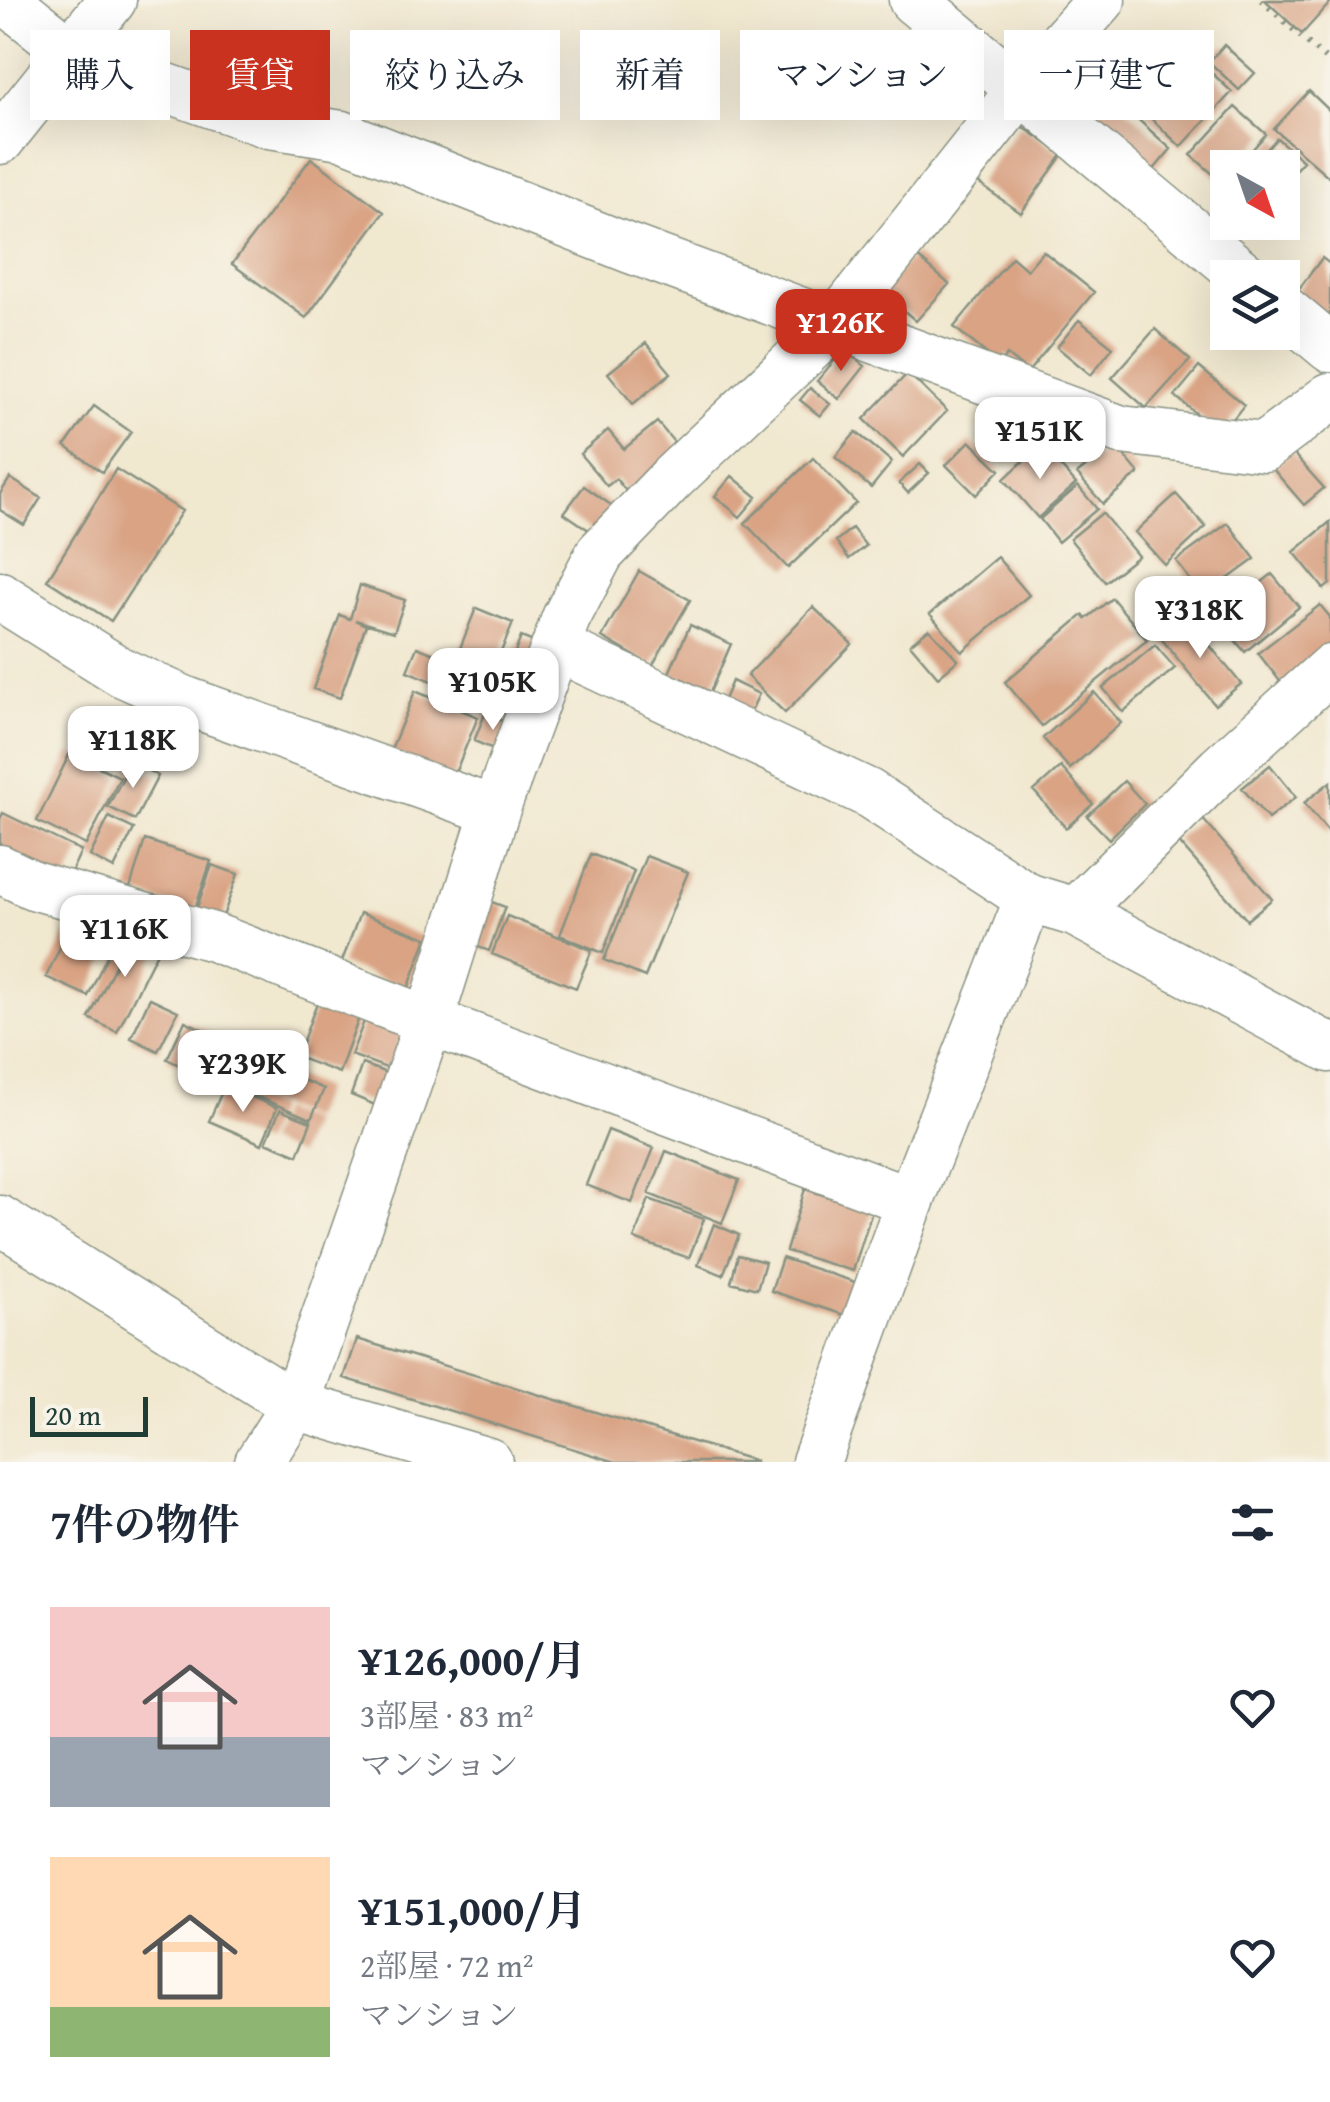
<!DOCTYPE html>
<html lang="ja">
<meta charset="utf-8">
<style>
body{margin:0;font-family:"Gentium Book Plus","Noto Serif JP",serif;background:#f2f2f3;color:#1f2937;height:100vh;display:flex;flex-direction:column;font-size:38px;white-space:nowrap}
*{box-sizing:border-box;margin:0}
p{font-size:32px;color:#747a83}
.icon{flex:none;width:55px;height:55px;fill:none;stroke:currentColor;stroke-width:2;stroke-linecap:round;stroke-linejoin:round}
.map{position:relative;height:1462px;overflow:hidden}
.panel{display:flex;flex-direction:column;background:#fff;flex:1}
.panel>*{flex:none}
.guide{position:absolute;left:30px;top:30px;width:1270px;height:90px;display:flex;gap:20px}
.needle{width:65px;rotate:140deg}
.buttons{position:absolute;left:1210px;top:150px;display:grid;gap:20px}
.buttons a{display:grid;place-items:center;width:90px;height:90px;border-radius:0px;background:#fff;box-shadow:0 10px 40px #0002;font-size:50px}
.scale{position:absolute;left:30px;bottom:25px;width:118px;box-sizing:border-box;padding-left:10px;border:5px solid #1f3d34;border-top:0;font-size:28px;line-height:35px;white-space:nowrap;color:#1f3d34;-webkit-text-stroke:8px #f7f3e8;paint-order:stroke}
.price{position:absolute;translate:-50% -85px;padding:0 22px;border-radius:20px;background:#fff;color:#222;font-size:32px;line-height:65px;filter:drop-shadow(0 2px 5px #0008)}
.price::after{content:'';position:absolute;left:50%;top:60px;width:30px;height:22px;margin-left:-15px;background:inherit;clip-path:polygon(0 0,100% 0,50% 100%)}
.price.active{background:#c8321e;color:#fff}
ul{padding:0;list-style:none}
li{display:flex;align-items:center;gap:30px;height:250px;padding:0 50px}
li span{display:grid;place-items:center;flex:none;width:280px;height:200px;border-radius:0px;color:#555}
li>.icon{margin-inline-start:auto}
span .icon{width:120px;height:120px;fill:#fffc;stroke-width:1}
li b{font-size:42px}
h2{display:flex;justify-content:space-between;align-items:center;height:120px;padding:0 50px;font-size:42px}
.tag{padding:0 35px;border-radius:0px;background:#fff;box-shadow:0 10px 40px #0002;font-size:35px;line-height:90px}
.tag.active{background:#c8321e;color:#fff}
.map>svg:first-child{display:block}
</style>
<div class="map">
<svg width="1330" height="1462" viewBox="0 0 1330 1462">
<rect width="100%" height="100%" fill="#f7f3e8"/>
<filter id="ink" filterUnits="userSpaceOnUse"><feTurbulence type="fractalNoise" baseFrequency=".01" numOctaves="2"/><feDisplacementMap in="SourceGraphic" scale="20" xChannelSelector="R" yChannelSelector="G"/><feConvolveMatrix kernelMatrix="1 2 1 2 8 2 1 2 1" color-interpolation-filters="sRGB"/></filter>
<filter id="wash" filterUnits="userSpaceOnUse"><feTurbulence type="fractalNoise" baseFrequency=".0048" numOctaves="4" result="noise"/><feDisplacementMap in="SourceGraphic" scale="40" xChannelSelector="R" yChannelSelector="G"/><feGaussianBlur stdDeviation="2.25" result="paint"/><feColorMatrix in="noise" values="0 0 0 0 0 0 0 0 0 0 0 0 0 0 0 0 0 1.4 0 .05"/><feComposite in="paint" operator="in"/></filter>
<g filter="url(#wash)">
<rect width="100%" height="100%" fill="#f1e8d0"/>
<g id="blocks">
<path fill="#d9a384" d="M 1265,0 L 1328,0 L 1330,3 L 1302,34 Z
M 1095,24 L 1124,50 L 1076,103 L 1047,77 Z
M 1224,45 L 1255,73 L 1239,90 L 1209,62 Z
M 1182,63 L 1203,82 L 1212,73 L 1232,92 L 1181,147 L 1140,108 Z
M 1101,86 L 1171,149 L 1145,180 L 1073,116 Z
M 1309,91 L 1330,111 L 1330,178 L 1274,129 Z
M 1235,107 L 1266,134 L 1236,168 L 1228,168 L 1228,177 L 1222,182 L 1191,155 Z
M 1020,125 L 1063,154 L 1021,213 L 978,183 Z
M 1277,138 L 1303,161 L 1282,184 L 1282,168 L 1250,168 Z
M 311,158 L 384,212 L 306,318 L 232,264 Z
M 1043,251 L 1094,292 L 1028,372 L 1007,355 L 999,364 L 954,327 L 1012,257 L 1027,270 Z
M 914,254 L 949,284 L 916,321 L 881,291 Z
M 1322,258 L 1330,264 L 1330,316 L 1322,326 L 1290,301 Z
M 1079,320 L 1113,347 L 1091,375 L 1057,347 Z
M 1155,329 L 1190,360 L 1146,408 L 1112,378 Z
M 646,343 L 671,373 L 633,404 L 608,373 Z
M 844,349 L 865,366 L 839,399 L 817,381 Z
M 1199,367 L 1244,405 L 1221,434 L 1175,396 Z
M 908,373 L 947,411 L 903,457 L 864,419 Z
M 810,388 L 830,404 L 820,416 L 800,400 Z
M 94,406 L 131,432 L 102,472 L 65,446 Z
M 657,422 L 685,455 L 633,499 L 616,479 L 607,486 L 580,454 L 608,430 L 624,449 Z
M 856,432 L 892,462 L 871,488 L 835,457 Z
M 970,441 L 1000,470 L 976,495 L 946,465 Z
M 1114,443 L 1139,473 L 1103,504 L 1077,474 Z
M 1041,445 L 1076,484 L 1038,518 L 1004,479 Z
M 1291,451 L 1324,488 L 1304,505 L 1272,468 Z
M 813,458 L 856,503 L 788,568 L 745,523 Z
M 920,464 L 929,473 L 908,493 L 899,483 Z
M 116,469 L 182,511 L 111,621 L 47,580 Z
M 732,476 L 757,497 L 740,517 L 715,496 Z
M 10,478 L 41,498 L 24,525 L 0,510 L 0,494 Z
M 584,486 L 618,510 L 599,537 L 564,513 Z
M 1078,486 L 1097,509 L 1058,542 L 1040,519 Z
M 1176,494 L 1206,527 L 1165,565 L 1135,532 Z
M 1102,513 L 1138,556 L 1105,582 L 1070,539 Z
M 1330,522 L 1330,584 L 1324,589 L 1294,552 Z
M 1228,523 L 1255,559 L 1203,597 L 1176,561 Z
M 852,528 L 866,546 L 849,559 L 836,541 Z
M 997,557 L 1029,595 L 962,652 L 930,614 Z
M 639,571 L 690,600 L 652,666 L 602,637 Z
M 1272,574 L 1299,607 L 1245,652 L 1217,619 Z
M 360,585 L 405,600 L 394,632 L 355,620 L 366,625 L 340,698 L 313,689 L 340,615 L 350,619 Z
M 1112,598 L 1147,640 L 1042,726 L 1005,682 L 1083,615 L 1086,619 Z
M 1320,605 L 1330,617 L 1330,654 L 1286,689 L 1258,653 Z
M 813,607 L 852,644 L 785,713 L 747,676 Z
M 476,608 L 513,623 L 493,671 L 457,656 Z
M 1186,616 L 1241,684 L 1215,705 L 1160,637 Z
M 690,625 L 731,644 L 710,692 L 669,673 Z
M 929,629 L 958,660 L 938,677 L 910,644 Z
M 521,637 L 541,645 L 521,694 L 501,687 Z
M 1155,645 L 1175,668 L 1123,712 L 1103,688 Z
M 417,647 L 484,674 L 474,698 L 407,671 Z
M 732,681 L 759,694 L 749,715 L 723,702 Z
M 415,691 L 478,717 L 453,778 L 390,752 Z
M 1094,692 L 1121,723 L 1070,769 L 1043,738 Z
M 485,714 L 512,725 L 501,752 L 474,741 Z
M 70,753 L 120,777 L 86,845 L 37,821 Z
M 131,762 L 158,776 L 135,820 L 108,807 Z
M 1270,765 L 1296,797 L 1268,819 L 1242,788 Z
M 1061,767 L 1093,804 L 1066,828 L 1034,791 Z
M 1124,781 L 1145,804 L 1109,839 L 1087,816 Z
M 1330,782 L 1330,834 L 1304,803 Z
M 3,813 L 81,851 L 64,887 L 0,857 L 0,819 Z
M 109,817 L 134,829 L 114,869 L 90,856 Z
M 1201,817 L 1272,899 L 1247,920 L 1176,839 Z
M 145,840 L 211,861 L 194,912 L 129,891 Z
M 591,854 L 634,871 L 603,953 L 560,935 Z
M 646,856 L 688,872 L 645,977 L 604,960 Z
M 212,865 L 238,874 L 221,922 L 195,913 Z
M 476,896 L 505,907 L 489,951 L 459,940 Z
M 360,913 L 427,938 L 408,989 L 341,964 Z
M 507,916 L 592,950 L 576,988 L 492,954 Z
M 73,920 L 115,939 L 88,996 L 46,977 Z
M 134,928 L 162,942 L 117,1032 L 89,1018 Z
M 319,997 L 361,1012 L 339,1073 L 297,1057 Z
M 150,998 L 178,1011 L 158,1051 L 131,1038 Z
M 368,1011 L 406,1025 L 389,1069 L 351,1055 Z
M 185,1021 L 219,1037 L 200,1075 L 167,1059 Z
M 242,1041 L 294,1063 L 289,1074 L 324,1089 L 311,1119 L 224,1083 Z
M 362,1064 L 387,1073 L 375,1105 L 351,1095 Z
M 225,1085 L 277,1108 L 262,1144 L 209,1121 Z
M 280,1110 L 311,1122 L 298,1155 L 266,1142 Z
M 608,1130 L 654,1148 L 632,1203 L 586,1185 Z
M 666,1151 L 739,1180 L 722,1223 L 649,1194 Z
M 805,1189 L 872,1211 L 853,1271 L 786,1251 Z
M 649,1199 L 704,1219 L 689,1258 L 634,1239 Z
M 714,1224 L 739,1235 L 723,1275 L 698,1265 Z
M 738,1255 L 765,1262 L 757,1289 L 731,1282 Z
M 782,1258 L 861,1284 L 850,1317 L 771,1291 Z
M 357,1339 L 755,1461 L 755,1462 L 616,1462 L 344,1378 Z"/>
</g>
</g>
<g filter="url(#ink)">
<use href="#blocks" fill-opacity="0" stroke="#889282" stroke-width="2.5"/>
<g fill="none" stroke-linecap="round" stroke-linejoin="round">
<g stroke="#889282" stroke-width="51">
<path id="minor" d="M 6,0 L 70,51 L 102,65 L 269,124 L 342,135 L 628,248 L 1121,430 L 1264,447 L 1330,397
M 913,0 L 1247,278
M 0,140 L 112,0
M 1282,308 L 1330,348
M 0,596 L 121,672 L 186,701 L 495,811
M 557,647 L 868,793 L 1029,898 L 1075,912 L 1330,1048
M 0,869 L 33,885 L 213,937 L 429,1021 L 910,1201
M 1075,912 L 1220,769 L 1330,669
M 0,1220 L 295,1405 L 488,1462
M 259,1462 L 295,1405 L 429,1021 L 495,811 L 566,618 L 600,553 L 672,478 L 835,324 L 1022,88 L 1101,0
M 816,1462 L 910,1201 L 1029,898"/>
</g>
<path stroke="#889282" stroke-width="6" stroke-dasharray="2.5 8" stroke-linecap="butt" d="M 1261,0 L 1330,63"/>
<use href="#minor" stroke="#fff" stroke-width="48"/>
</g>
</g>
</svg>
<div class="buttons">
<a><svg class="needle" viewBox="-14 -14 28 28"><path d="M0-13l5 13h-10z" fill="#e53935"/><path d="M0 13l5-13h-10z" fill="#747a83"/></svg></a>
<a><svg class="icon" aria-label="layers" viewBox="0 0 24 24"><path d="M12 4l9 5-9 5-9-5zM3 14l9 5 9-5"/></svg></a>
</div>
<div class="scale">20 m</div>
<b class="price active" style="left:841px;top:374px">¥126K</b>
<b class="price" style="left:1040px;top:482px">¥151K</b>
<b class="price" style="left:1200px;top:661px">¥318K</b>
<b class="price" style="left:493px;top:733px">¥105K</b>
<b class="price" style="left:133px;top:791px">¥118K</b>
<b class="price" style="left:125px;top:980px">¥116K</b>
<b class="price" style="left:243px;top:1115px">¥239K</b>
<div class="guide">
<a class="tag">購入</a>
<a class="tag active">賃貸</a>
<a class="tag">絞り込み</a>
<a class="tag">新着</a>
<a class="tag">マンション</a>
<a class="tag">一戸建て</a>
</div>
</div>
<section class="panel">
<h2>7件の物件<svg class="icon" aria-label="filters" viewBox="0 0 24 24"><path d="M4 7h16M4 17h16"/><circle cx="9" cy="7" r="2"/><circle cx="15" cy="17" r="2"/></svg></h2>
<ul>
<li><span style="background:linear-gradient(#f6c9c9 65%,#9aa5b1 0)"><svg class="icon" aria-label="home" viewBox="0 0 24 24"><path d="M3 11l9-7 9 7M6 9v11h12V9"/></svg></span><div><b>¥126,000/月</b><p>3部屋 · 83 m²</p><p>マンション</p></div><svg class="icon" aria-label="heart" viewBox="0 0 24 24"><path d="M12 20l-8-8c-3-5 5-10 8-4 3-6 11-1 8 4z"/></svg></li>
<li><span style="background:linear-gradient(#ffd9b3 75%,#8fb573 0)"><svg class="icon" aria-label="home" viewBox="0 0 24 24"><path d="M3 11l9-7 9 7M6 9v11h12V9"/></svg></span><div><b>¥151,000/月</b><p>2部屋 · 72 m²</p><p>マンション</p></div><svg class="icon" aria-label="heart" viewBox="0 0 24 24"><path d="M12 20l-8-8c-3-5 5-10 8-4 3-6 11-1 8 4z"/></svg></li>
</ul>
</section>
